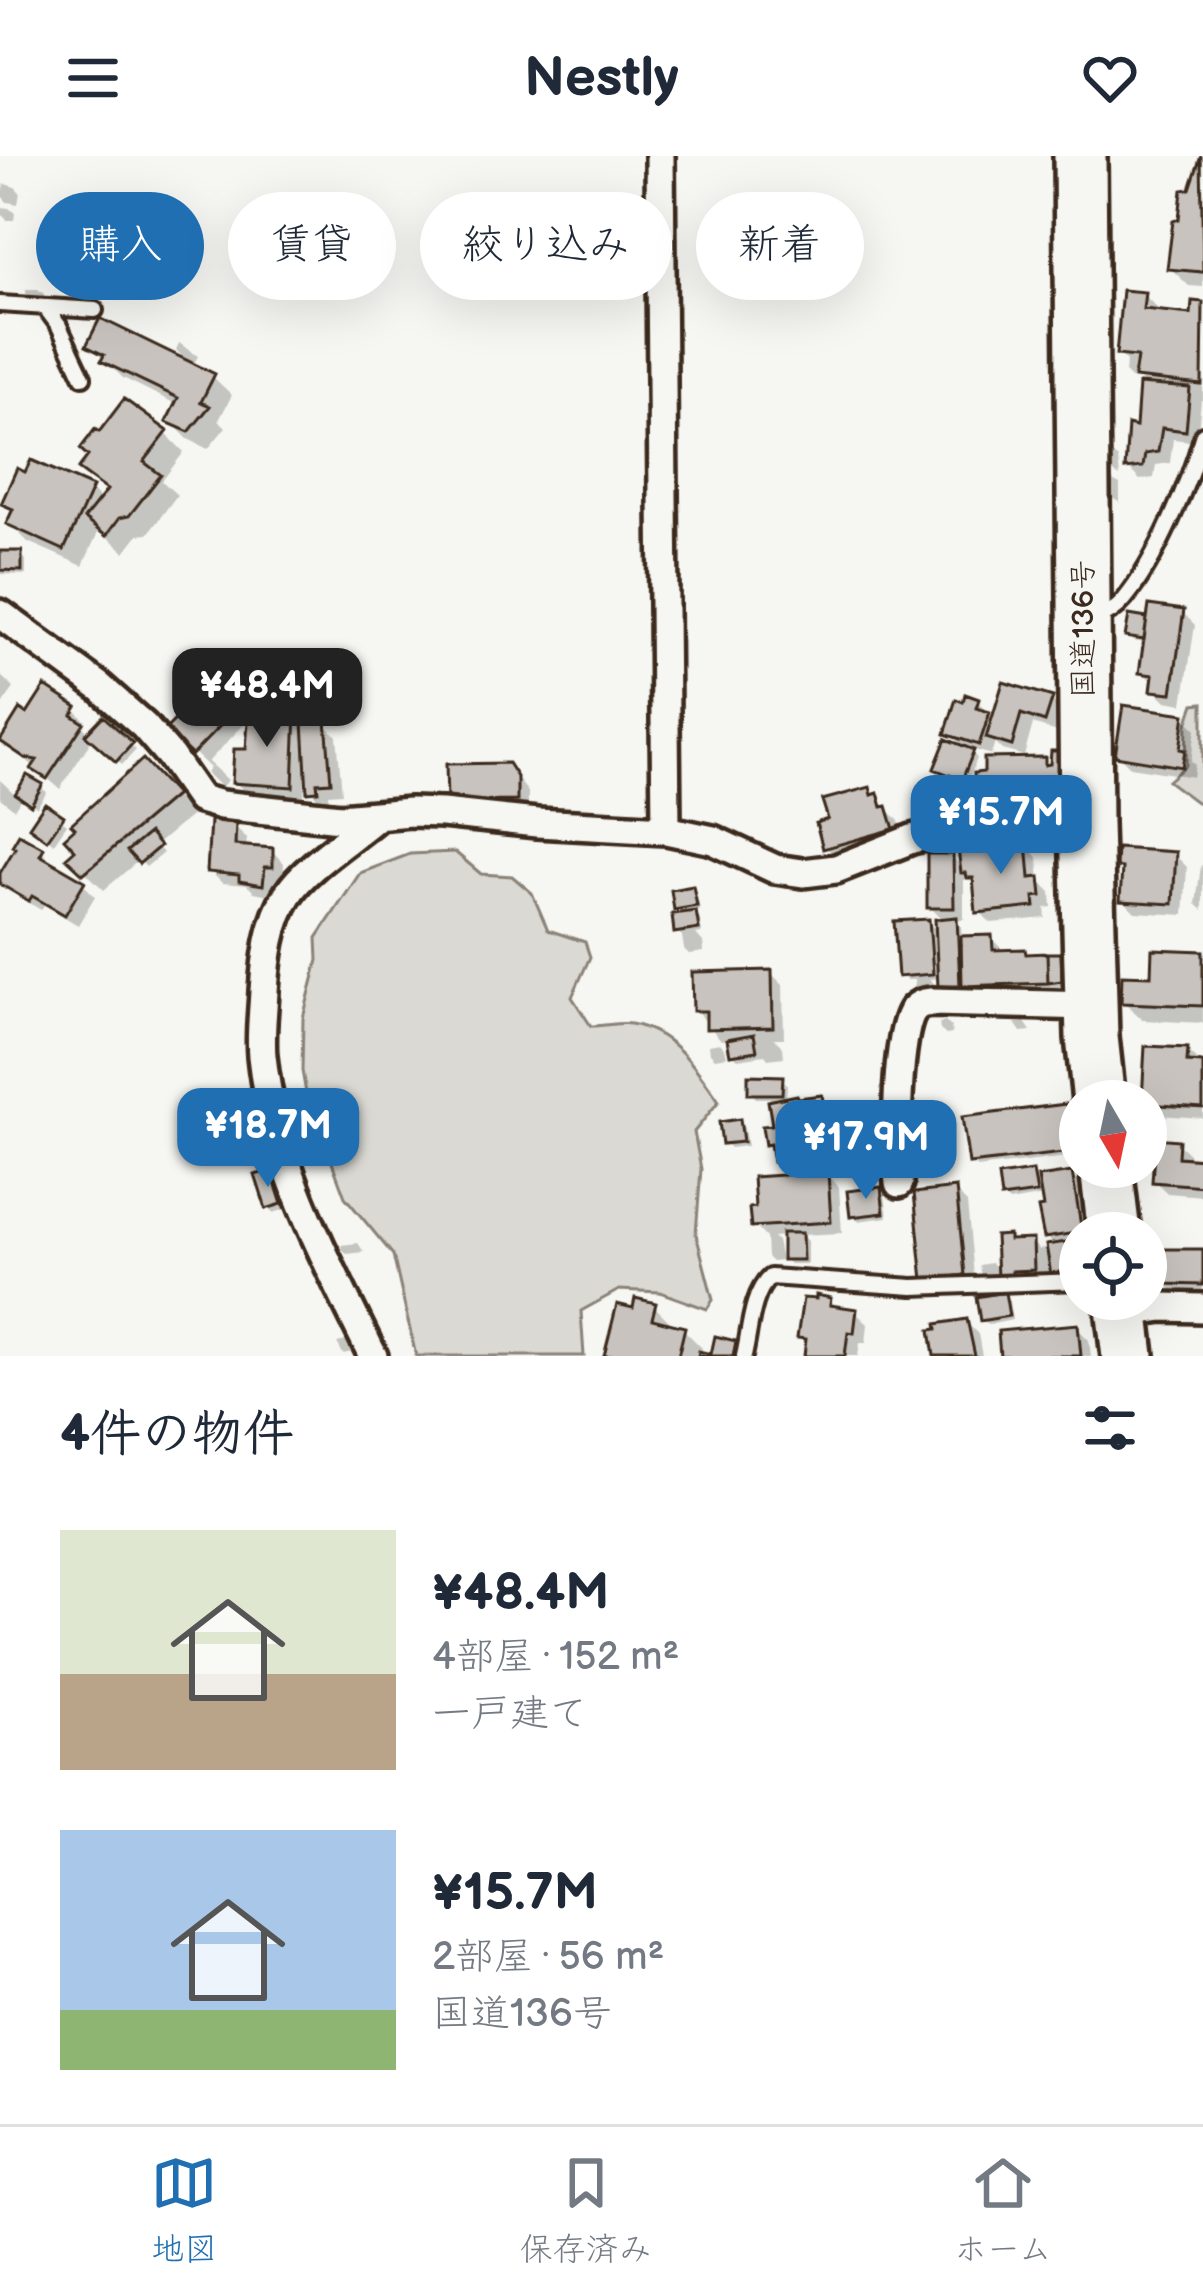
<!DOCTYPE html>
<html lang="ja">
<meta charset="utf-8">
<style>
body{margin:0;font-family:"Balsamiq Sans","Klee One",sans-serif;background:#f6f6f7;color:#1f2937;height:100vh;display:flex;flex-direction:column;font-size:45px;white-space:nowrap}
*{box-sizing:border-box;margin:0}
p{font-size:39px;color:#747a83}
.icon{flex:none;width:66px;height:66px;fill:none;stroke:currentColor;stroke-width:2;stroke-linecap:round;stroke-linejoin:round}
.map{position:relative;height:1200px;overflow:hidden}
.drawer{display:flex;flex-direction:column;background:#fff;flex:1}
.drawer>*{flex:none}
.top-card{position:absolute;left:36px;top:36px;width:1131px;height:108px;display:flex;gap:24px}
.needle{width:78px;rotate:171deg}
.tools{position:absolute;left:1059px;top:924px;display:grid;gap:24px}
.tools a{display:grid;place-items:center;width:108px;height:108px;border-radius:50%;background:#fff;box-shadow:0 12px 48px #0002;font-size:60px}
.price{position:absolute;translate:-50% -102px;padding:0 27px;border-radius:24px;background:#1f6fb2;color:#fff;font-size:39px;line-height:78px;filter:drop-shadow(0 3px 6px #0008)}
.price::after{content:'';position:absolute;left:50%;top:72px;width:36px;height:27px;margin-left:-18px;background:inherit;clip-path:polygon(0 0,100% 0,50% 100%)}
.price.selected{background:#222;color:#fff}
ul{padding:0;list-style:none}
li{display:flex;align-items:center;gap:36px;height:300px;padding:0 60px}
li span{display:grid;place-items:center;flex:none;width:336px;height:240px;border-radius:0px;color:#555}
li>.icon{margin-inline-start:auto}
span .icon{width:144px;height:144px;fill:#fffc;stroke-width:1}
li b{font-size:51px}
h2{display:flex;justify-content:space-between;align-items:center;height:144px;padding:0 60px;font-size:51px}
.tag{padding:0 42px;border-radius:54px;background:#fff;box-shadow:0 12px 48px #0002;font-size:42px;line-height:108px}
.tag.selected{background:#1f6fb2;color:#fff}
header{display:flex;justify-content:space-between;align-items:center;height:156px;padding:0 60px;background:#fff;font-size:54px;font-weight:600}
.tabs{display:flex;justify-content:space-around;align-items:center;height:168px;border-top:3px solid #e0e1e3;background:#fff;font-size:33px;color:#747a83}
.tabs a{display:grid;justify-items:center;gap:6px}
.tabs .selected{color:#1f6fb2}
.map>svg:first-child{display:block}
</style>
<header><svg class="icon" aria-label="menu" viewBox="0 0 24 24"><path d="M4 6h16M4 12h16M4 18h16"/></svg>Nestly<svg class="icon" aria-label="heart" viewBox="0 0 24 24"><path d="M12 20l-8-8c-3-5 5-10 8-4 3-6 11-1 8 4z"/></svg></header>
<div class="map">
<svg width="1203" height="1200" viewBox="0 0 1203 1200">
<rect width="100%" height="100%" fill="#f6f6f2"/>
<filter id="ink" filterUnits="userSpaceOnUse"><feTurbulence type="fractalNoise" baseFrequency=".00833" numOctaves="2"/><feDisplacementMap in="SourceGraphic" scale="24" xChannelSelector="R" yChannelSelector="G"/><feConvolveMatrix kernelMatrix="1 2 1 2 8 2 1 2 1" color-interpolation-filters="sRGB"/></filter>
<g filter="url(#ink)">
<path fill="#dad9d3" stroke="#8a8278" stroke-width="3" d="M 1203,547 L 1203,648 L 1196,646 L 1168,625 L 1186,609 L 1187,568 L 1194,548 Z
M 455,696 L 481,718 L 512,720 L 532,737 L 548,774 L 585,786 L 590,801 L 572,841 L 591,870 C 604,870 619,866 631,868 C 674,876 696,912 719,945 L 694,976 L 701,1013 L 696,1078 L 713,1144 L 707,1153 L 660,1136 L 619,1134 L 581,1155 L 584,1200 L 416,1200 L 393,1099 L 345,1041 L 330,1001 L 311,982 L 308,948 L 302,915 L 303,862 L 318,804 L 317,782 L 360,717 L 410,698 Z"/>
<path fill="#0003" d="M 1203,4 L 1203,131 L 1189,130 L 1170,112 L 1182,66 Z
M 5,28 L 15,31 L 20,36 L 18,48 L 7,46 L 2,40 Z
M 2,51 L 9,52 L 15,57 L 14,64 L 7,64 L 2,59 Z
M 26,133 L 38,133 L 44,138 L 44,143 L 31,142 L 26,137 Z
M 1144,139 L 1163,158 L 1194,161 L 1195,148 L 1203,149 L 1203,244 L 1201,244 L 1197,286 L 1173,283 L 1170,307 L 1156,309 L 1154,322 L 1140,324 L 1128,312 L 1148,232 L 1140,224 L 1130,223 L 1125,217 L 1126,205 L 1119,198 Z
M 179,187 L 198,200 L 192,211 L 213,221 L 232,239 L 219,264 L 226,271 L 208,293 L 188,283 L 170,265 L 178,249 L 123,222 L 90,190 L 191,209 L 176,194 Z
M 125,247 L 166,278 L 184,296 L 162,325 L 177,339 L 148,378 L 138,379 L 125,396 L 99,374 L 83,410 L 28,386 L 10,368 L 14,357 L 5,347 L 91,333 L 102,345 L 109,337 L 82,312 L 91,301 L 100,280 Z
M 1112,298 L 1118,303 L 1120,321 L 1112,316 L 1110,299 Z
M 1111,324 L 1120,329 L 1120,347 L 1111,341 Z
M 0,398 L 21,398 L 26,404 L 26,419 L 0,418 Z
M 1183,457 L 1195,469 L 1183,548 L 1166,545 L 1154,533 L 1155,528 L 1142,516 L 1147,487 L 1133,485 L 1128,480 L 1146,464 L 1149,468 Z
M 0,519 L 14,532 L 0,552 Z
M 226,536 L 251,561 L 295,558 L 306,569 L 325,568 L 337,580 L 342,637 L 328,638 L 329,646 L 322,646 L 310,634 L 309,616 L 305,616 L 304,641 L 247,638 L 235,626 L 249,596 L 251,561 L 208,606 L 228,624 L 221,631 L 206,617 L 210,612 L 170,574 L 219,544 Z
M 1051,544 L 1063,556 L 1057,576 L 1033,568 L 1024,600 L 1002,594 L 995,587 L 991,599 L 966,591 L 977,602 L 968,627 L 942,618 L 937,612 L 966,594 L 949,577 L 978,546 L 995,565 Z
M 75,554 L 87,566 L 83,571 L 91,578 L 103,564 L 136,594 L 122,609 L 93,582 L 60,633 L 3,584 L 28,562 Z
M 1184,561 L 1196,573 L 1191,605 L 1195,609 L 1193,621 L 1130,611 L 1118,599 Z
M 1044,604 L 1053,614 L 1072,664 L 990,659 L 978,647 Z
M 507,610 L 528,636 L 528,655 L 450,645 Z
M 28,623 L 47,636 L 37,651 L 22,642 L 14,653 L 0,642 L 0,624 L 17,640 Z
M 944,624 L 961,635 L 958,640 L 942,629 Z
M 161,625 L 192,659 L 156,689 L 163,697 L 146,711 L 139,704 L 104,734 L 71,702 L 79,694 L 79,673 Z
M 869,634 L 899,665 L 904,685 L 838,703 L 826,691 Z
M 46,651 L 67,668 L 54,687 L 37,675 Z
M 234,670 L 247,682 L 246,693 L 272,695 L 284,707 L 283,722 L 279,722 L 286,730 L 274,740 L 254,736 L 247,729 L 222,727 L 210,715 Z
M 1026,689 L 1038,701 L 1040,725 L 1051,736 L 1052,751 L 1045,752 L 1046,762 L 991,767 L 979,755 L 977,729 L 964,717 L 964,763 L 954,763 L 961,770 L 962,783 L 991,782 L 1003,794 L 1024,796 L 1029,801 L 1059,800 L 1065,806 L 1066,830 L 1059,830 L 1059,838 L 977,841 L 964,827 L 964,835 L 946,836 L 941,830 L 941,822 L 929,823 L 936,829 L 936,837 L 920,838 L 915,833 L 914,824 L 906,824 L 901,819 L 928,766 L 938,776 L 944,765 L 930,751 L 952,701 L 963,712 Z
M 42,695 L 54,707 L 52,709 L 83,728 L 95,740 L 78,769 L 44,749 L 41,754 L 11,736 L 0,725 Z
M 1175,699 L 1187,711 L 1184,759 L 1135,756 L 1123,744 L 1125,716 L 1119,710 Z
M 1201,709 L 1203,710 L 1203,754 L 1196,748 Z
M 692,733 L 697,739 L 700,754 L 693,756 L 700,764 L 702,777 L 696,778 L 703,786 L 704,796 L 689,798 L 684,793 L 682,780 L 677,775 L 684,760 L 677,752 Z
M 1203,798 L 1203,867 L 1143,864 L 1124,846 L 1154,824 Z
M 771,817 L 783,829 L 784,882 L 774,882 L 783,891 L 784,901 L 768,903 L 765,899 L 738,903 L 732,898 L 730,883 L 721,884 L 696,854 Z
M 945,866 L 951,871 L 952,878 L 946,879 L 940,874 L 939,867 Z
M 1025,866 L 1031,875 L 1021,876 L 1015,867 Z
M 720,887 L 725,893 L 727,900 L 715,902 L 710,897 L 709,889 Z
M 1187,895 L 1203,910 L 1203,962 L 1157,959 L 1145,945 Z
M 782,923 L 787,928 L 786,945 L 821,942 L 833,954 L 839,990 L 825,993 L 828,1010 L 788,1016 L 776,1004 L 774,993 L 768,987 L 775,971 L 770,942 L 756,942 L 751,936 Z
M 1065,952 L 1070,957 L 1076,1000 L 977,1012 L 972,1007 Z
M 739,966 L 744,972 L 747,990 L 730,992 L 725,987 Z
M 1177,987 L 1190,999 L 1189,1005 L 1203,1006 L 1203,1040 L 1167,1037 L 1155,1025 Z
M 271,1017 L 276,1023 L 285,1053 L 274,1057 L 268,1052 Z
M 1032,1018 L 1038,1024 L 1071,1019 L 1083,1031 L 1090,1077 L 1080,1077 L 1080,1128 L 1066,1130 L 1055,1119 L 1044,1118 L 1045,1125 L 1012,1131 L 997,1117 L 998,1123 L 986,1125 L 981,1120 L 979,1109 L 991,1107 L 1000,1116 L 1008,1082 L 1012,1087 L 1032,1086 L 1039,1094 L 1056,1090 L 1046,1081 L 1044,1040 L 1009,1046 L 1004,1041 Z
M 827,1019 L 839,1031 L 842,1077 L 801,1079 L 807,1085 L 807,1108 L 790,1108 L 785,1103 L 785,1080 L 773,1081 L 777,1085 L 781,1105 L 772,1106 L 767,1101 L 766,1082 L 754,1069 Z
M 880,1034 L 885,1039 L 888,1061 L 858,1065 L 853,1060 Z
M 955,1035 L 967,1047 L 975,1130 L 938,1135 L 925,1123 Z
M 358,1087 L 364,1096 L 347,1098 L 342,1093 L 341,1089 Z
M 1203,1096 L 1203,1140 L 1177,1139 L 1165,1127 Z
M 1004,1140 L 1009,1145 L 1012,1164 L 988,1169 L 983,1163 Z
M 830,1144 L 839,1153 L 856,1156 L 868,1168 L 866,1187 L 860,1187 L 858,1200 L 807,1200 L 808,1189 L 800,1181 Z
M 654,1150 L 673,1169 L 684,1174 L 702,1192 L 701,1199 L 705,1200 L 607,1200 L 635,1156 Z
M 966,1166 L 978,1178 L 982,1200 L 937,1200 Z
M 1077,1172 L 1089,1184 L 1091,1200 L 1003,1200 Z
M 346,1185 L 352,1196 L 343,1198 L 337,1187 Z"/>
<path fill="#c8c3be" stroke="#3b2a1e" stroke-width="3" d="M 1201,0 L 1203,116 L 1167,113 L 1173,65 L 1179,63 L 1182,34 L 1190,33 Z
M 1122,134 L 1145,136 L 1143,153 L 1191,158 L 1192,145 L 1203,146 L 1202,229 L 1134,222 L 1137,201 L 1116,199 Z
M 100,162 L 215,218 L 201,246 L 210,250 L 189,276 L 166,266 L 178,242 L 101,205 L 104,199 L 86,190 Z
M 1139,228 L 1190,232 L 1186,275 L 1162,272 L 1158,296 L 1145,298 L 1143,311 L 1125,313 L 1128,269 L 1136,271 Z
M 124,243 L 168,275 L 144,306 L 161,319 L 129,360 L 119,362 L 106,380 L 84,363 L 107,334 L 78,313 L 88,300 L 80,293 L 95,273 L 99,276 Z
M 31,304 L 93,331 L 64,394 L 6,368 L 13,353 L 1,348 L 17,312 L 25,316 Z
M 0,395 L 22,395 L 22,415 L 0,414 Z
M 1149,449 L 1184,454 L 1172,537 L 1151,535 L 1153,519 L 1139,517 Z
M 1129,459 L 1147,462 L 1144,484 L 1125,481 Z
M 1003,526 L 1053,541 L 1045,566 L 1021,558 L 1012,590 L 986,582 Z
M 45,530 L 77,551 L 72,559 L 84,567 L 47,623 L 31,613 L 37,604 L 25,602 L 0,585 L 20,553 L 27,558 Z
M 208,530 L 219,540 L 226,532 L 242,547 L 192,599 L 165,574 Z
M 965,538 L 979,543 L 976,552 L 990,556 L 979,589 L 945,578 L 956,543 L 963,546 Z
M 1123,549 L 1185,558 L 1180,593 L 1185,594 L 1182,611 L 1115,600 Z
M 249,553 L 296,555 L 293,631 L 232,627 L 234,593 L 246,593 Z
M 103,560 L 133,587 L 116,606 L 85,579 Z
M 326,564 L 331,626 L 317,627 L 318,635 L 307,636 L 303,566 Z
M 946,583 L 974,594 L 962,624 L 934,613 Z
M 1051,595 L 1060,595 L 1061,653 L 1030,654 L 1030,647 L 975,648 L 974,617 L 984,616 L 984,602 L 1045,601 L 1045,609 L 1050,608 Z
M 143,603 L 176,639 L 83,718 L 66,702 L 75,694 L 64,682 L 75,672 L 71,668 Z
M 508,607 L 517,621 L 517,645 L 447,646 L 446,608 Z
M 27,619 L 43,628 L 31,649 L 15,638 Z
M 870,631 L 872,639 L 878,637 L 882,651 L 887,650 L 894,673 L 823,693 L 816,667 L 828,663 L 822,644 Z
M 45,647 L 64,660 L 47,684 L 29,671 Z
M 210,664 L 236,667 L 235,689 L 273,692 L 273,711 L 265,711 L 263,729 L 239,725 L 239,719 L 207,716 Z
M 149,677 L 160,690 L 139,708 L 127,695 Z
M 19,678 L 44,692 L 40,699 L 85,725 L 65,759 L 32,740 L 29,745 L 0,728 L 0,717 L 15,692 L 12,690 Z
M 1027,686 L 1030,722 L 1040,721 L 1042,740 L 1034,741 L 1035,751 L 976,757 L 973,722 L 967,722 L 966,717 L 961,717 L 958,693 Z
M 1117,692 L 1176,696 L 1173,748 L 1120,745 L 1122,712 L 1116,711 Z
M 927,698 L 953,698 L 954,752 L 927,752 Z
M 693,730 L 697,750 L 674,754 L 671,734 Z
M 696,755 L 699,773 L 674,777 L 672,758 Z
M 957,761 L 960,830 L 938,832 L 935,763 Z
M 929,763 L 933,818 L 898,821 L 894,765 Z
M 992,779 L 993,794 L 1025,793 L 1026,798 L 1047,797 L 1048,827 L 962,830 L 961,780 Z
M 1152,793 L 1203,795 L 1203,850 L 1121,847 L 1122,819 L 1151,820 Z
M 1047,797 L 1061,797 L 1062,825 L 1048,827 Z
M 772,814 L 773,871 L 706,873 L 706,855 L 693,855 L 692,816 Z
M 754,878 L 757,895 L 730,899 L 727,883 Z
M 1145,890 L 1188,892 L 1187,906 L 1203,907 L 1203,952 L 1146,948 L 1146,945 L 1142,945 Z
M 748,919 L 783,920 L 782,938 L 748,938 Z
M 797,939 L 798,942 L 822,939 L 829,979 L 815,982 L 818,999 L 773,1006 L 770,988 L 765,989 L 762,970 L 772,969 L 768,945 Z
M 1066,948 L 1072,996 L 969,1008 L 962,961 Z
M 740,963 L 743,986 L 722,988 L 719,966 Z
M 1155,982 L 1179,984 L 1178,1001 L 1203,1003 L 1203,1030 L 1152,1026 Z
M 271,1014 L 282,1048 L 266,1053 L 255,1019 Z
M 1033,1015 L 1037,1037 L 1001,1042 L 998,1020 Z
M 828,1016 L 831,1066 L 751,1071 L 749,1052 L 755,1051 L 753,1021 Z
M 1072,1016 L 1082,1076 L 1044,1082 L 1038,1052 L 1043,1051 L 1038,1021 Z
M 881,1031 L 884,1057 L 850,1061 L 847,1035 Z
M 956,1032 L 965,1119 L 923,1124 L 914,1037 Z
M 782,1077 L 802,1077 L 803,1104 L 782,1104 Z
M 1009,1079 L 1009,1084 L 1033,1083 L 1034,1114 L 1012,1115 L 1012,1120 L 997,1121 L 995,1080 Z
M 1080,1084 L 1080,1115 L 1051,1119 L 1046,1089 Z
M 1163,1093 L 1203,1093 L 1203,1129 L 1162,1128 Z
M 1005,1136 L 1009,1160 L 980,1165 L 976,1141 Z
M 816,1139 L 831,1142 L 830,1149 L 857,1153 L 854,1177 L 848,1176 L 845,1200 L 804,1200 L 806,1183 L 797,1182 L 803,1142 L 816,1143 Z
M 635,1142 L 656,1147 L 652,1163 L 685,1171 L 678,1200 L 604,1200 L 617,1148 L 633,1152 Z
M 967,1163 L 975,1200 L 934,1200 L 930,1174 L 937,1173 L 936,1168 Z
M 1078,1168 L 1081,1200 L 1000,1200 L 998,1175 Z
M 715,1180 L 736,1185 L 733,1200 L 698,1200 L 699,1195 L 711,1198 Z"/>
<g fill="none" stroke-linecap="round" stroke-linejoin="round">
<g stroke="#3b2a1e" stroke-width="22">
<path id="lane" d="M 0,148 L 95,154
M 45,151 L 59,170 L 83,221
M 1093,465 C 1105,460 1116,454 1124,444 C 1157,404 1189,327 1203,278
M 744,1200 C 750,1176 751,1138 770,1121 L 913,1131 L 1080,1125"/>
</g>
<g stroke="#3b2a1e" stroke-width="36">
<path id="street" d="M 660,0 L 666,674
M 0,458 L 100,531 L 144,570 L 170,600 L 200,643 L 221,649 L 340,662 L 410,656 L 442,657 L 537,667 L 666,674 L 713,684 L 775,713 L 803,717 L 836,713 L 912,683 L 948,675 L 998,670 L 1086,667
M 899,1027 C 895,998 896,873 914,853 C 920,847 924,847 932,846 L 1091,850
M 1122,1157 L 1163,1151 L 1203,1152
M 373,1200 C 327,1105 273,1007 262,900 C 260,879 263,857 264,835 C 266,803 270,766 288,738 C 306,710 351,683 377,660"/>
</g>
<g stroke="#3b2a1e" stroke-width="60">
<path id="highway" d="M 1080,0 L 1086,667 L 1092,881 L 1099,945
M 1106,1011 L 1114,1077
M 1121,1143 L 1128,1200"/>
</g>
<use href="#lane" stroke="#f6f6f2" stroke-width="14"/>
<use href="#street" stroke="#f6f6f2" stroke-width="27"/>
<use href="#highway" stroke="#f6f6f2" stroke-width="51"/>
</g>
</g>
<g text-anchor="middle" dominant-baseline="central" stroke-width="9" stroke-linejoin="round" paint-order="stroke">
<g font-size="30" fill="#3b2a1e" stroke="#f6f6f2">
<text transform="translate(1084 473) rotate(-90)">国道136号</text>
</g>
</g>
</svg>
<div class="tools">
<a><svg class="needle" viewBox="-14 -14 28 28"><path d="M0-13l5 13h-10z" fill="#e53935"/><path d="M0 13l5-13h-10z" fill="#747a83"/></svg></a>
<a><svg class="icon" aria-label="locate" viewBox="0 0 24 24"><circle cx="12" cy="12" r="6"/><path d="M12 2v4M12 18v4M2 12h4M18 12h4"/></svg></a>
</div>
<b class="price selected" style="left:267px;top:594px">¥48.4M</b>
<b class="price" style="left:1001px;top:721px">¥15.7M</b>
<b class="price" style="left:268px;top:1034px">¥18.7M</b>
<b class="price" style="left:866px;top:1046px">¥17.9M</b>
<div class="top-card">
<a class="tag selected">購入</a>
<a class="tag">賃貸</a>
<a class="tag">絞り込み</a>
<a class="tag">新着</a>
</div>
</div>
<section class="drawer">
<h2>4件の物件<svg class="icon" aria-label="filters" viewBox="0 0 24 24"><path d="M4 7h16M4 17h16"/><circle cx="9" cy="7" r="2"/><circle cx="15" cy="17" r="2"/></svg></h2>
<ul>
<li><span style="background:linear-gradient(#dfe7d0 60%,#b9a48a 0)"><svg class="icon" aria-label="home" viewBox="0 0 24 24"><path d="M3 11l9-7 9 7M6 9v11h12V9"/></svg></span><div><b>¥48.4M</b><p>4部屋 · 152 m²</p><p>一戸建て</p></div></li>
<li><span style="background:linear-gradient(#a9c7e8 75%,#8fb573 0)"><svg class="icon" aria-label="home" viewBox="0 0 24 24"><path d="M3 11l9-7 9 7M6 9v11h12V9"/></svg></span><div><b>¥15.7M</b><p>2部屋 · 56 m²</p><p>国道136号</p></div></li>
</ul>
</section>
<nav class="tabs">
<a class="selected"><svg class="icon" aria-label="map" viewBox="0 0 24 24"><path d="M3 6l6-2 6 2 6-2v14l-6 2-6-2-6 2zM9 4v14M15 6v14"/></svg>地図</a>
<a><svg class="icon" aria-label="saved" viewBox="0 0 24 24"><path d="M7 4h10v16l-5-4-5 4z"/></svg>保存済み</a>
<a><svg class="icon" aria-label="home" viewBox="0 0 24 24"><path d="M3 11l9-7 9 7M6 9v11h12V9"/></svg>ホーム</a>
</nav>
